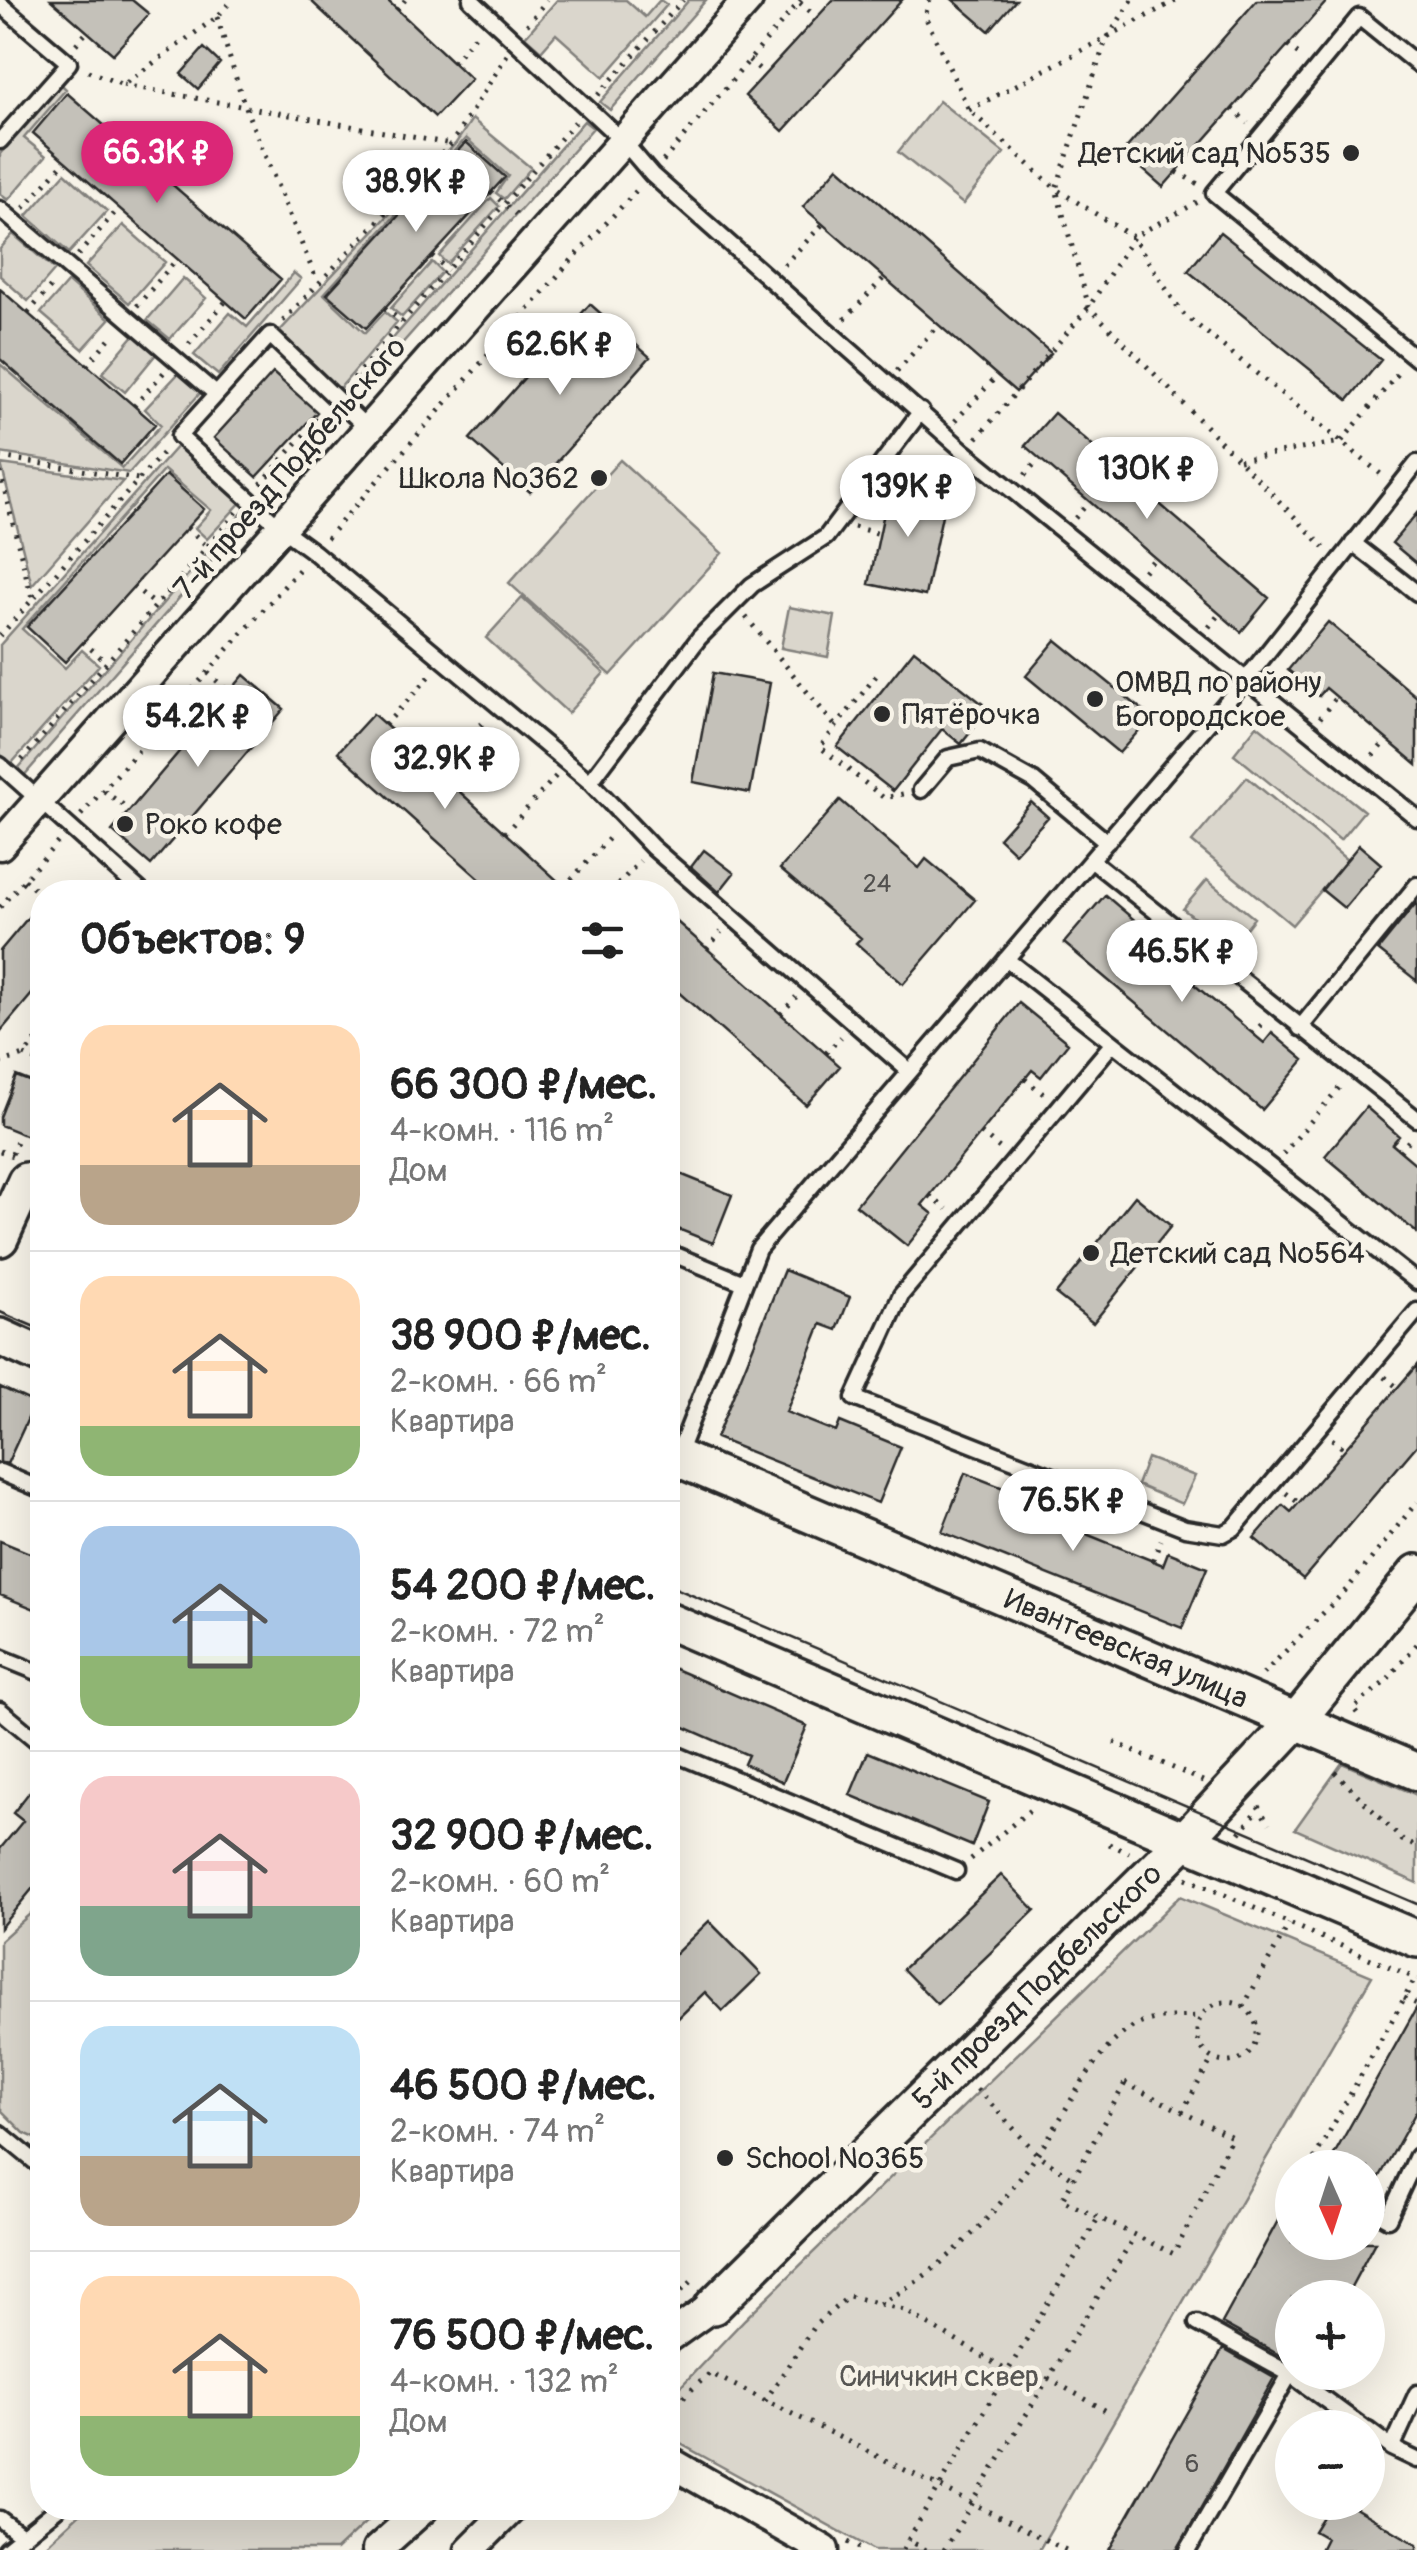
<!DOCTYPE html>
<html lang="ru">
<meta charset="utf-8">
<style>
body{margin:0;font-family:Pangolin,sans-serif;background:#f2f2f2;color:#222;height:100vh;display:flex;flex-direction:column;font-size:38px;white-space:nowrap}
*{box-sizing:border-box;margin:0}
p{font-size:32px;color:#767676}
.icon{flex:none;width:55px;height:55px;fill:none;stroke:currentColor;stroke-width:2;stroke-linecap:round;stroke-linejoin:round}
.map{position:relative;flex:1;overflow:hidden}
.side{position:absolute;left:30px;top:880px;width:650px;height:1640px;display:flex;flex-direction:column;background:#fff;border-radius:40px;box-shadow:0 10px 40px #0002}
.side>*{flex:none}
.needle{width:65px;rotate:177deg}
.controls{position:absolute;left:1275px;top:2150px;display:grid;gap:20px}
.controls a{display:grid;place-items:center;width:110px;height:110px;border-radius:50%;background:#fff;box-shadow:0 10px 40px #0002;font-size:50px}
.price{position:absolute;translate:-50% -85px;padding:0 22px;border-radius:35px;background:#fff;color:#222;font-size:32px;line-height:65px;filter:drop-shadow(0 2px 5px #0008)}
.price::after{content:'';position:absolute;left:50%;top:60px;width:30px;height:22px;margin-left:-15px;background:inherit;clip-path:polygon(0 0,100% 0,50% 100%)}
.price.on{background:#db2777;color:#fff}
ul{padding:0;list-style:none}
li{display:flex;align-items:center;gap:30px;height:250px;padding:0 50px}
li+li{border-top:2px solid #e0e0e0}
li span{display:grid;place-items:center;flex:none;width:280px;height:200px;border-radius:30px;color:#555}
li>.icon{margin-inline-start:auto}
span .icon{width:120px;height:120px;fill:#fffc;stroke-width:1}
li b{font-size:42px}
h2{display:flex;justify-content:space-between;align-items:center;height:120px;padding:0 50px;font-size:42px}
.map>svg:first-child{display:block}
</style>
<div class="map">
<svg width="1417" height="2550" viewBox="0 0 1417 2550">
<rect width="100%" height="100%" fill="#f7f3e8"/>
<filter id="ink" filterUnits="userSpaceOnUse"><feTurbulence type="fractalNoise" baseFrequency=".01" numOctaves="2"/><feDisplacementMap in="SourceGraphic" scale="20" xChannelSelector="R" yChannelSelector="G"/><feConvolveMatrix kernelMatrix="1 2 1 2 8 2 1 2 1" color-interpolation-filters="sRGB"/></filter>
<g filter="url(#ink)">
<path fill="#dad6cc" stroke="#82807c" stroke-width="2.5" d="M 557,0 L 626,0 L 645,17 L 660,0 L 667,5 L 604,77 L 556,34 L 541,51 L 525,37 Z
M 689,0 L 706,0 L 610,110 L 600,102 Z
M 60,83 L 66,89 L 24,138 L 46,156 L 8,200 L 0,194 L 0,154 Z
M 939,101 L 1004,153 L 963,204 L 898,152 Z
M 472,119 L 531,168 L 504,199 L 496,193 L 508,176 L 466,138 L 324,294 L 365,333 L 385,312 L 397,322 L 339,389 L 278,333 L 456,143 Z
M 584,121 L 593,128 L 352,400 L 345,393 Z
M 65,173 L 107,211 L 69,253 L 27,216 Z
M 491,198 L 499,206 L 447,264 L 439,256 Z
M 123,225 L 165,262 L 129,303 L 86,266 Z
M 13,234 L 55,270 L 28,301 L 0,276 L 0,249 Z
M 432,262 L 442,272 L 402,317 L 391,308 Z
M 294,273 L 301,279 L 218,375 L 194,355 L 230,313 L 247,327 Z
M 183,278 L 206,298 L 170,339 L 147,320 Z
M 68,282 L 110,319 L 83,349 L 41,313 Z
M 135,334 L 157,353 L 125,392 L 102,373 Z
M 0,364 L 122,468 L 161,425 L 145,409 L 179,373 L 202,391 L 129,473 L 0,453 Z
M 179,444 L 243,500 L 207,539 L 195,528 L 211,510 L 164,470 L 22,629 L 65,668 L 82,650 L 99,665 L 11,764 L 0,754 L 0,645 Z
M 620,460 L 722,553 L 611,675 L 509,583 Z
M 1,464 L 123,481 L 32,585 Z
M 250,504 L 256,510 L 22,778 L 15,772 Z
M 522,598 L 604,673 L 568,713 L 486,638 Z
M 789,607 L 835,616 L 828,657 L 781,648 Z
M 1257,725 L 1364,811 L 1340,840 L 1234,754 Z
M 1247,777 L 1347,860 L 1292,925 L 1192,842 Z
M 1207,880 L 1254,918 L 1231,947 L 1183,909 Z
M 1147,1458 L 1195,1476 L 1182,1504 L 1137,1485 Z
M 1342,1763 L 1417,1795 L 1417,1883 L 1295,1829 Z
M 1180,1896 L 1372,1976 L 1039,2550 L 874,2550 L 668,2437 L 668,2400 L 745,2319 Z
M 42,1903 L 42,2141 L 24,2133 L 0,2109 L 0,1941 Z
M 86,2508 L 381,2508 L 336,2550 L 41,2550 Z"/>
<path fill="#c4c1b9" stroke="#2b2b2b" stroke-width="2.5" d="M 51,0 L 132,0 L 149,14 L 113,54 Z
M 310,0 L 387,0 L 471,79 L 435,117 Z
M 833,0 L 902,0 L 783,131 L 745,96 Z
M 953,0 L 1016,0 L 989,31 Z
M 1257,0 L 1328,0 L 1163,187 L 1123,152 Z
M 204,48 L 220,63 L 198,89 L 181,74 Z
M 67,93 L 281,279 L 246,319 L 33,133 Z
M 466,142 L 505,177 L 366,328 L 327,294 Z
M 838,167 L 1051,353 L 1016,392 L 803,207 Z
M 1220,232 L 1381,360 L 1348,400 L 1188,271 Z
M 0,289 L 155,424 L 120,464 L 0,359 Z
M 590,304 L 650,357 L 530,492 L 470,439 Z
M 273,373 L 317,412 L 257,477 L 214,438 Z
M 1054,413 L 1269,598 L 1241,632 L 1025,446 Z
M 166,475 L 204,509 L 65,662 L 27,627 Z
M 890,484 L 946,496 L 925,596 L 869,584 Z
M 1417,513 L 1417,564 L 1392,543 Z
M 1328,622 L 1417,697 L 1417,765 L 1326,688 L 1319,696 L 1288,670 Z
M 1056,640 L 1151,717 L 1119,753 L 1026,676 Z
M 914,650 L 989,709 L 961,744 L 942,729 L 893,791 L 837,747 Z
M 713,673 L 770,683 L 750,793 L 693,782 Z
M 244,675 L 284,709 L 151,865 L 112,831 Z
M 373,714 L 438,772 L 570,892 L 494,892 L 338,752 Z
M 840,800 L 919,868 L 926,859 L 975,900 L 903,984 L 856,943 L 861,938 L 780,869 Z
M 1031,802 L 1048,817 L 1015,853 L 999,838 Z
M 1359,845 L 1381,864 L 1344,908 L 1322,890 Z
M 704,850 L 734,873 L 719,892 L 691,867 Z
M 1105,895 L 1138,923 L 1130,931 L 1264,1043 L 1272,1033 L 1304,1060 L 1262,1110 L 1064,943 Z
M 42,901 L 42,982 L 0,1032 L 0,951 Z
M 1417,902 L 1417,981 L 1378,950 Z
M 668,914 L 840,1066 L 806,1105 L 668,983 Z
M 1019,1003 L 1068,1043 L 1041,1077 L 1032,1070 L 922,1205 L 933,1214 L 907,1246 L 856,1205 Z
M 16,1076 L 42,1086 L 42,1142 L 0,1125 L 0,1117 Z
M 1366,1107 L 1399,1136 L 1392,1144 L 1417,1165 L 1417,1233 L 1325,1156 Z
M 668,1169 L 732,1195 L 713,1243 L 668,1225 Z
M 1135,1196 L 1171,1226 L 1093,1323 L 1056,1294 Z
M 784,1270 L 850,1297 L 837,1330 L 821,1324 L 786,1412 L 836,1432 L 840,1422 L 901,1447 L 878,1503 L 716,1438 Z
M 1417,1365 L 1417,1445 L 1303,1579 L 1254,1538 L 1283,1505 L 1291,1512 Z
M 0,1387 L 35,1403 L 7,1464 L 0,1462 Z
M 965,1473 L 1006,1489 L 1002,1500 L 1163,1565 L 1168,1552 L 1207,1568 L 1182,1628 L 942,1532 Z
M 0,1541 L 42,1558 L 42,1612 L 0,1595 Z
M 668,1666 L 807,1726 L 783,1782 L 744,1764 L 748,1755 L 668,1720 Z
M 868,1752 L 989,1802 L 972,1846 L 850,1795 Z
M 42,1776 L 42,1877 L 0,1928 L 0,1849 L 23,1821 L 13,1813 Z
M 1001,1875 L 1035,1910 L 937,2004 L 903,1969 Z
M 709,1921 L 761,1974 L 723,2011 L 705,1992 L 668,2028 L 668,1961 Z
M 1417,2007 L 1417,2110 L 1368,2198 L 1368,2168 L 1343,2168 L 1331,2160 Z
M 1292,2195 L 1292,2242 L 1375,2242 L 1345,2298 L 1292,2298 L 1292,2362 L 1222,2323 Z
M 1223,2349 L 1274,2378 L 1177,2550 L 1109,2550 Z
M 1332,2502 L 1345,2502 L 1417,2545 L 1417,2550 L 1320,2550 L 1326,2538 L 1314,2531 Z"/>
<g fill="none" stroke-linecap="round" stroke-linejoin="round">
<g stroke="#2b2b2b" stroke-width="21">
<path id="service" d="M 471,0 L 623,141 L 652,175 L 965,452 L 1417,818
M 0,4 L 69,63 L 0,141
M 1417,64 L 1359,17 L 1214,193 L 1417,359
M 0,209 L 216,394
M 368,429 L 270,335 L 179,436 L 281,528 L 315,553 L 590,782 L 699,638 L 752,585 L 826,537 L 921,411
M 1353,543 L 1417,593
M 0,765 L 142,892
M 590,782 L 652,847 L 909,1071
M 921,790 L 948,758 L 980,751 L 1034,781 L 1107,842
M 1091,860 L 1417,1119
M 1006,959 L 1417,1282
M 1300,1028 L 1417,885
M 1113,1043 L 901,1295 L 854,1398 L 1185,1528 L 1223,1534 L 1234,1528 L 1417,1311
M 668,1252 L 744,1283
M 677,1457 L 758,1249 L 1247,678 L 1417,463
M 0,1472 L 42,1490
M 0,1657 L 42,1674
M 0,1710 L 42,1745
M 668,1751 L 956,1871
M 0,2133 L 39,2165
M 1368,2208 L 1388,2219 L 1417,2156
M 1197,2323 L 1290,2374 L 1364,2428
M 1368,2430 L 1392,2448 L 1417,2460
M 1392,2448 L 1417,2393
M 0,2519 L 21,2535
M 6,2550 L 58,2508
M 1188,2550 L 1290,2374"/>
</g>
<g stroke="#2b2b2b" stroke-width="35">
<path id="minor" d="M 0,845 L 748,0
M 668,2338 L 713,2306
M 668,2461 L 824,2550
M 377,2550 L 424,2508
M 470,2550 L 512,2508"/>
</g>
<g stroke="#2b2b2b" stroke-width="42">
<g id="tertiary">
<path d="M 0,1238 L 26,1181"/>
<path d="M 0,1337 L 42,1356"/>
<path id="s1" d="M 668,1454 L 1417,1772"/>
<path d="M 668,1621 L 1417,1939"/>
<path id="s2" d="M 713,2306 L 1185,1840 L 1297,1720 L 1417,1573"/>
</g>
</g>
<path stroke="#2b2b2b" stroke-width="5" stroke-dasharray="2.5 8" stroke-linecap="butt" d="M 930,0 L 925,16 L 969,110 L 1056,189 L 1133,237 L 1181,312 L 1382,475
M 1132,0 L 1106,40 L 1056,189 L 1089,307 L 1326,549
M 800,3 L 817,17
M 397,10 L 405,0
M 217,17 L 245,107 L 317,281
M 527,25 L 547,0
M 76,44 L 88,31
M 1288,45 L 1301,56
M 749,60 L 765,74
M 453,62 L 480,30
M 88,71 L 123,85 L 217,17 L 232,0
M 123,85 L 451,144
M 598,95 L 683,0
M 1232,109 L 1248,123
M 969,110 L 1177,0
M 663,161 L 801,0
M 1177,172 L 1198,184
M 491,192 L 522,220
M 24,208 L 65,161
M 78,255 L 119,208
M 432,256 L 448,270
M 784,265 L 823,224
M 137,306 L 177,259
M 385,308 L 402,322
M 28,313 L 55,282
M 845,319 L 884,278
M 283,321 L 451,144 L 507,55
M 506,336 L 516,346
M 189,344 L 226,301
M 87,365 L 114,333
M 897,371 L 938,325
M 347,386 L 575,122
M 134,406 L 165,371
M 955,421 L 997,376
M 977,438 L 1089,307 L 1133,237 L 1198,202
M 0,457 L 138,479
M 1239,460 L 1341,442 L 1402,369
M 0,472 L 32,599
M 1025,475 L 1039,459
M 261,484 L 323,413
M 1075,518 L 1089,502
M 854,527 L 880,534
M 187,528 L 207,546
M 327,538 L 569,263 L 639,188
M 1144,571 L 1155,558
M 133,586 L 156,605
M 746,617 L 836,727
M 1209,627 L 1219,614
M 0,636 L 166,449
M 83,642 L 106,662
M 208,673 L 229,692
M 876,676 L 820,747 L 884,798 L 903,794
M 1320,718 L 1336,697
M 385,725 L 430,676
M 153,734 L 178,753
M 1373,756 L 1387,739
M 22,760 L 238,511
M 438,772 L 486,719
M 104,791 L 130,810
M 81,815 L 303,565
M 505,833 L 556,776
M 24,880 L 42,896
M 564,887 L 613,834
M 611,892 L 640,861
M 0,907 L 58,842
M 707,949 L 721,932
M 1193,984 L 1204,971
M 781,1014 L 796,997
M 1252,1034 L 1264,1022
M 826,1053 L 841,1037
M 24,1055 L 42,1063
M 0,1063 L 24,1055 L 42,1034
M 1025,1079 L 1046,1096
M 981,1133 L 1002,1150
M 0,1151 L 12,1156
M 1400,1151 L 1411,1138
M 12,1154 L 20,1134
M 1283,1154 L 1344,1082
M 930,1196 L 947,1209
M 1385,1377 L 1398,1388
M 1332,1439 L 1345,1450
M 1286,1493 L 1299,1503
M 1016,1505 L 1023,1485
M 1079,1531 L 1087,1511
M 1153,1560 L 1161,1540
M 1263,1674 L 1348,1588 L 1417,1502
M 1357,1713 L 1353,1708 L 1385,1682 L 1417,1644
M 1114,1742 L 1203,1781
M 1335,1772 L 1402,1840 L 1417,1847
M 1258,1806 L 1269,1824
M 1240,1833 L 1258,1810
M 1109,1844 L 1129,1853
M 971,1859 L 1030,1810
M 1186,1878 L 1417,1979
M 1404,1998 L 1417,2004
M1197 2032a30 30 0 1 1 60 0a30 30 0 1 1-60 0Z
M 1243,2007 L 1289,1924
M 1125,2083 L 1232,2137 L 1174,2254 L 1062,2200 Z
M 977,2089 L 1038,2155 L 1073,2178
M 1182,2112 L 1212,2059
M 1309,2168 L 1415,1979
M 674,2298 L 691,2282
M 879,2304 C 951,2267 1007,2202 1051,2134 C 1072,2100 1094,2054 1128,2030 C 1150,2015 1176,2017 1201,2016
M 1048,2378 L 1110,2413
M 765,2401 L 814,2326 L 849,2296 L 904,2310 L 1006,2370
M 668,2411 L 710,2373 L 1066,2550
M 848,2542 L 863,2550
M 903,2550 L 908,2540
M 926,2550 L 908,2540 L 1097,2220
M 944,2550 L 1134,2237"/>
<use href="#service" stroke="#f7f3e8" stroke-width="14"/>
<use href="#minor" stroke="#f7f3e8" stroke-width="28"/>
<use href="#tertiary" stroke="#f7f3e8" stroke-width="35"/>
<path stroke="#2b2b2b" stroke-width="2.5" d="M 0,1312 L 42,1330
M 668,1585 L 1417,1904"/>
</g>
</g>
<g fill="#2b2b2b" stroke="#f7f3e8" stroke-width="4">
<circle cx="1351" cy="153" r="10"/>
<circle cx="599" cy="478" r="10"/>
<circle cx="1095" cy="699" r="10"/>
<circle cx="882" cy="714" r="10"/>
<circle cx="125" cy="824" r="10"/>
<circle cx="1091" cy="1253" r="10"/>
<circle cx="725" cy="2158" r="10"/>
</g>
<g text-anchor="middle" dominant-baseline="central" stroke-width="9" stroke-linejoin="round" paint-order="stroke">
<g font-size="25" fill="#51504e">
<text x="877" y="884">24</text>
<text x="1192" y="2464">6</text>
</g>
<g font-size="30" fill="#2b2b2b" stroke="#f7f3e8" text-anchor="start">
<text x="1331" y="153" text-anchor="end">Детский сад №535</text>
<text x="579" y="478" text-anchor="end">Школа №362</text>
<text x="1115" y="682">ОМВД по району<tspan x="1115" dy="34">Богородское</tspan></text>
<text x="902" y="714">Пятёрочка</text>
<text x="145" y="824">Роко кофе</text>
<text x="1111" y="1253">Детский сад №564</text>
<text x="745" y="2158">School №365</text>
</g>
<g font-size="30" fill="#2b2b2b" stroke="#f7f3e8">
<text transform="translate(290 468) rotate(-49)">7-й проезд Подбельского</text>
<text stroke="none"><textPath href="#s1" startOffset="498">Ивантеевская улица</textPath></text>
<text stroke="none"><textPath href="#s2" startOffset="455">5-й проезд Подбельского</textPath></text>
</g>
<g font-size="30" fill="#575653" stroke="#f7f3e8">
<text x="939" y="2376">Синичкин сквер</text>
</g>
</g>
</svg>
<div class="controls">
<a><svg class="needle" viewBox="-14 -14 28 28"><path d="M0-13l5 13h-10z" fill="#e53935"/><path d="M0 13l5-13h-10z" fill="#767676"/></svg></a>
<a>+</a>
<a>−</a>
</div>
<b class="price on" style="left:157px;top:206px">66.3K ₽</b>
<b class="price" style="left:416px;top:235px">38.9K ₽</b>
<b class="price" style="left:560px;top:398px">62.6K ₽</b>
<b class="price" style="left:1147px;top:522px">130K ₽</b>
<b class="price" style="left:908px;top:540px">139K ₽</b>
<b class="price" style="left:198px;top:770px">54.2K ₽</b>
<b class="price" style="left:445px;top:812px">32.9K ₽</b>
<b class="price" style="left:1182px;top:1005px">46.5K ₽</b>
<b class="price" style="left:1073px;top:1554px">76.5K ₽</b>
<section class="side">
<h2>Объектов: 9<svg class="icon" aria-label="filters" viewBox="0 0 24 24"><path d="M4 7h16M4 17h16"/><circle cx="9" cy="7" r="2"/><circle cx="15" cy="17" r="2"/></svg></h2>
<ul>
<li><span style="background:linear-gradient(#ffd9b3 70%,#b9a48a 0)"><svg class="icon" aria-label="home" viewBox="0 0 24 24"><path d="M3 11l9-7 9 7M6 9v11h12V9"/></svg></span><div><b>66 300 ₽/мес.</b><p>4-комн. · 116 m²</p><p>Дом</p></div></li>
<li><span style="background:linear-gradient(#ffd9b3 75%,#8fb573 0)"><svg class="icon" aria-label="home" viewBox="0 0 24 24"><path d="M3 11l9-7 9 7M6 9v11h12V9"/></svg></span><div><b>38 900 ₽/мес.</b><p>2-комн. · 66 m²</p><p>Квартира</p></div></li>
<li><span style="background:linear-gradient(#a9c7e8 65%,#8fb573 0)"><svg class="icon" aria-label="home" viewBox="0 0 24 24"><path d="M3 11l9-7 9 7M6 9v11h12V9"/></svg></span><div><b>54 200 ₽/мес.</b><p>2-комн. · 72 m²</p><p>Квартира</p></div></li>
<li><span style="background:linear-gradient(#f6c9c9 65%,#7fa58c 0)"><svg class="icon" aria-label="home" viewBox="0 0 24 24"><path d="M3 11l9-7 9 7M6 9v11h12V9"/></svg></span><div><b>32 900 ₽/мес.</b><p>2-комн. · 60 m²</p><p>Квартира</p></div></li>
<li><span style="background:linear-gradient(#bfe0f5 65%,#b9a48a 0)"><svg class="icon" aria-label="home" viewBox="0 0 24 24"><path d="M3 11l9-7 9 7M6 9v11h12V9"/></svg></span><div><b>46 500 ₽/мес.</b><p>2-комн. · 74 m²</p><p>Квартира</p></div></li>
<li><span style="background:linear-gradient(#ffd9b3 70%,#8fb573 0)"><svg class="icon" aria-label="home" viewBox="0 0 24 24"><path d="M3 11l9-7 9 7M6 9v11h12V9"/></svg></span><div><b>76 500 ₽/мес.</b><p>4-комн. · 132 m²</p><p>Дом</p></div></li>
</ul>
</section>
</div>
